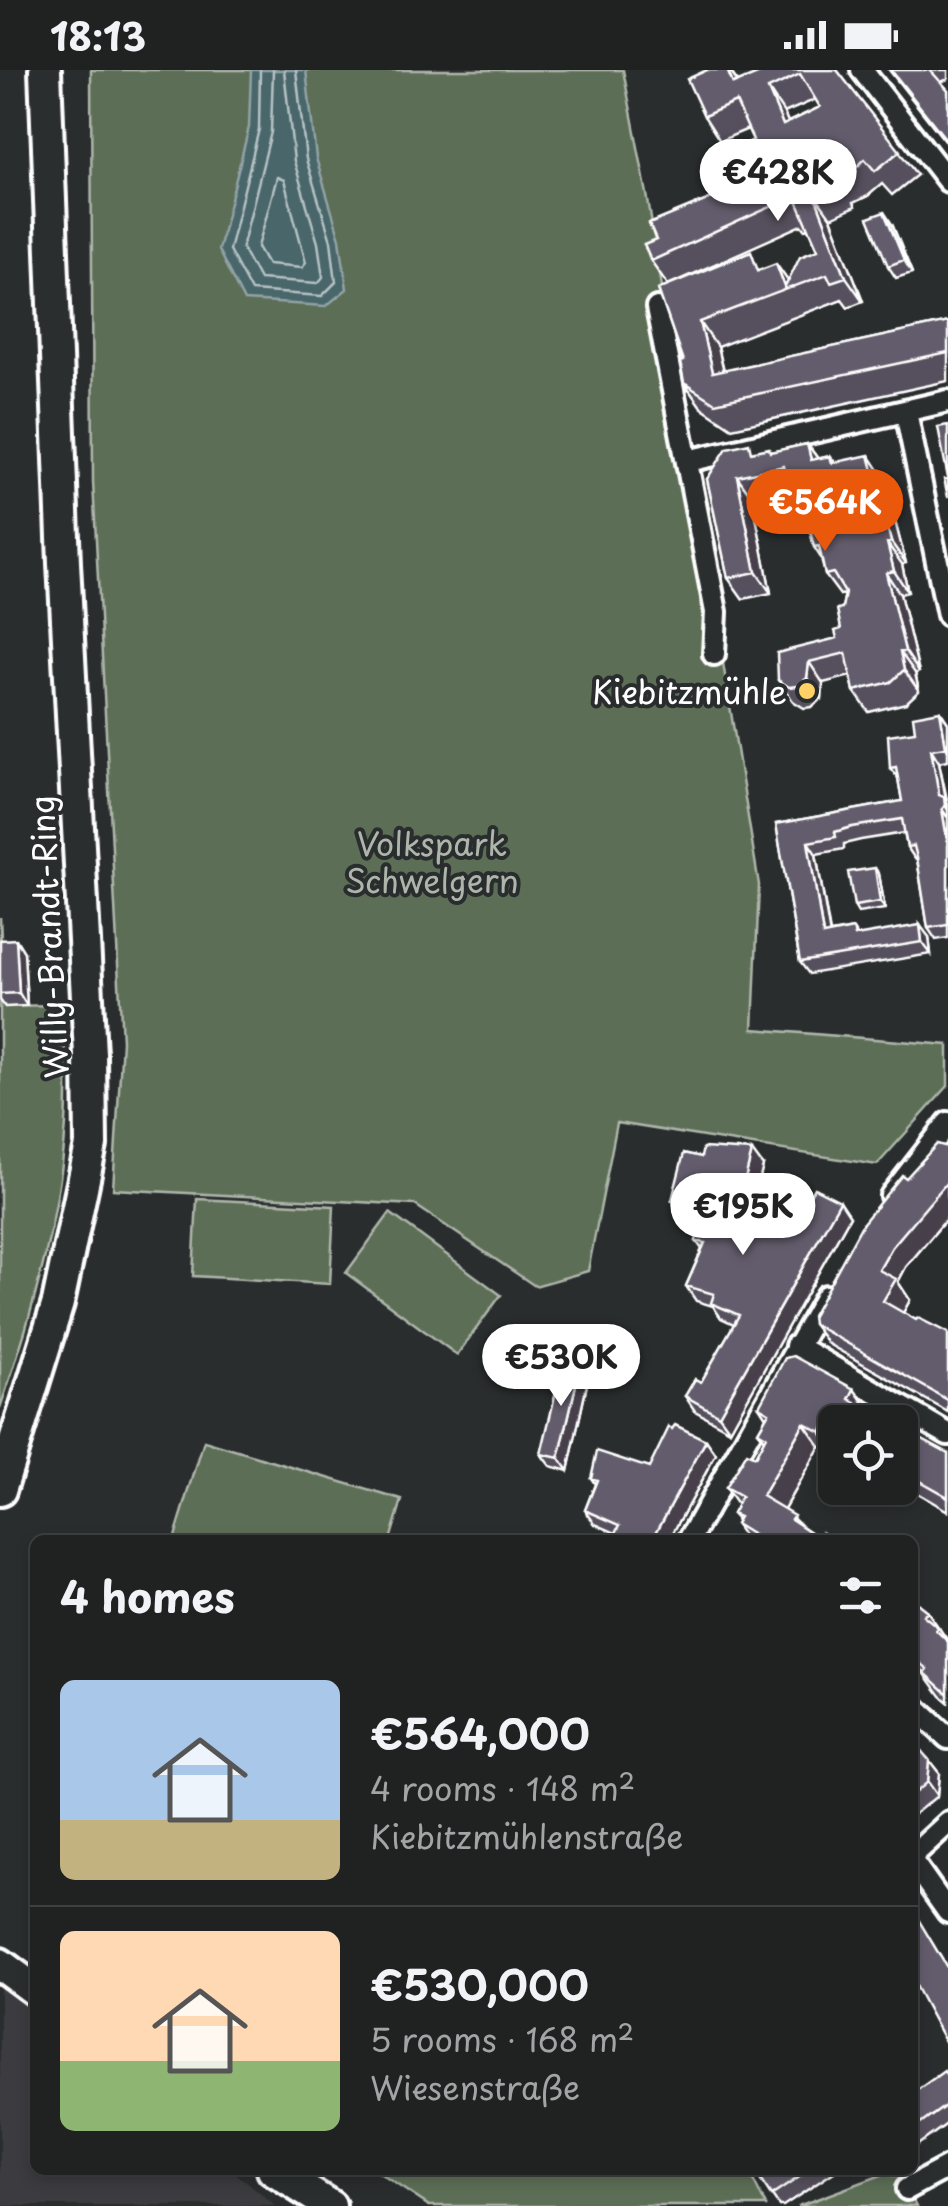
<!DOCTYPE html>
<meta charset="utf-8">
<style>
body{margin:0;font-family:"Playpen Sans",sans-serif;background:#2d2f2f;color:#f1f3f6;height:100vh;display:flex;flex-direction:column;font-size:38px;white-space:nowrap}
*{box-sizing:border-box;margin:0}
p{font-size:32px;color:#a2a4a5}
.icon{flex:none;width:55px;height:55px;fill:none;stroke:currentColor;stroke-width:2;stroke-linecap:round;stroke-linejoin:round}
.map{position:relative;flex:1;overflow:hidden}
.sheet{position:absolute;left:30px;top:1465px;width:888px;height:640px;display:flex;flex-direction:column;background:#202222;border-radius:15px;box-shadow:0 5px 15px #0003,0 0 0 2px #3d3f40}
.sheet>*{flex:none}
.controls{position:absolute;left:818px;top:1335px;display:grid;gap:20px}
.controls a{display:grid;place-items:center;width:100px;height:100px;border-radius:15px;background:#202222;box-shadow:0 5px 15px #0003,0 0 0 2px #3d3f40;font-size:50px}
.price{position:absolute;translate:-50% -85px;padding:0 22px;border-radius:35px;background:#fff;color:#222;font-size:32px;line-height:65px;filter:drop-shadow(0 2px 5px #0008)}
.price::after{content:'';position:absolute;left:50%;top:60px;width:30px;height:22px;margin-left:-15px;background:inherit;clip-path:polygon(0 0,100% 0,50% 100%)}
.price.active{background:#ea580c;color:#fff}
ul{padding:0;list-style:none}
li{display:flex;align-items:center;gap:30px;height:250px;padding:0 30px}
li+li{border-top:2px solid #3d3f40}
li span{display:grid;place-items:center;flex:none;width:280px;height:200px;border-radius:15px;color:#555}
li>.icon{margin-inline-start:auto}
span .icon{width:120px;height:120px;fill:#fffc;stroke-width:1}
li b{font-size:42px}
h2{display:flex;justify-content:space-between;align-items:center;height:120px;padding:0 30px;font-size:42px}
.status{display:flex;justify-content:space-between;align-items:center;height:70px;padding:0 50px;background:#202222;direction:ltr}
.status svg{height:28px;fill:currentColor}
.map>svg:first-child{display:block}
</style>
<div class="status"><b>18:13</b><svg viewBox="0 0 49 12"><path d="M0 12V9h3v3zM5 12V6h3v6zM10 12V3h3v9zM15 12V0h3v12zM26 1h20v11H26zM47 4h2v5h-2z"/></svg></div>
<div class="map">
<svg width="948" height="2136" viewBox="0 0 948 2136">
<rect width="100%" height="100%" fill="#2a2d2e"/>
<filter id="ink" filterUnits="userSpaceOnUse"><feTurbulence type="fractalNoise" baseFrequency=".01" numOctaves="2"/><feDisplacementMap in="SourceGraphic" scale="20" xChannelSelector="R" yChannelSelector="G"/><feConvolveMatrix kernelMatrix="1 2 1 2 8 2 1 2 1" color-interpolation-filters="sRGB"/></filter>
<g filter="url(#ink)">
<path fill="#3b3b41" d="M 0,1915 L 35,1939 L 35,2100 L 232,2100 L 275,2136 L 0,2136 Z"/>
<path fill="#5d6e57" stroke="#aeb6ab" stroke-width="2.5" d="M 91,0 L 623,0 L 647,124 L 759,815 L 753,959 L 948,975 L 948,1016 L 877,1095 L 617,1053 L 588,1201 L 535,1216 L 415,1135 L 113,1119 L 122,971 L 93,412 Z
M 0,847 L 4,936 L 62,935 C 63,961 66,987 67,1013 C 69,1114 34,1242 0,1338 Z
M 197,1129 L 334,1136 L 330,1214 L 193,1206 Z
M 390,1143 L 501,1225 L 457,1285 L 346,1203 Z
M 204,1371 L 402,1430 L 390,1470 L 174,1470 Z
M 375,2100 L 748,2100 L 766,2136 L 429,2136 Z
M 884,2104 L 902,2107 L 917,2136 L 798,2136 Z"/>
<path fill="#48666b" stroke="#91a3a6" stroke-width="2.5" d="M 251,0 L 306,0 L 316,88 L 340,169 L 347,219 L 326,236 L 244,231 L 218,180 L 249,57 Z"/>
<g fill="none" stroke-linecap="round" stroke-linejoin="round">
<path stroke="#b6c2c4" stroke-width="2.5" d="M 260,0 L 259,59 L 229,180 L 251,221 L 322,226 L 336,212 L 331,171 L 306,89 L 296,0
M 273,0 L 271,62 L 242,178 L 259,209 L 318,213 L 323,207 L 318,173 L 294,91 L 284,0
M 277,107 L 284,110 L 306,192 L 302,197 L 268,194 L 258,177 Z"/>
<g stroke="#fff" stroke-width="28">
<path id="minor" d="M 862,0 L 948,111
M 657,238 L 716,542 L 714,584
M 906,342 L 948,545
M 688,391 L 948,331
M 891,1126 L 948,1053
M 796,1276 L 948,1364
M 689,1470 L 826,1226
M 912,1635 L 948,1668
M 912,1786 L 948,1753
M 912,1791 L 948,1842
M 907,2119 L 948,2097"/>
</g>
<g stroke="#fff" stroke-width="38">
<path id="secondary" d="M 0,1420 L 58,1233 L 91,1075 L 90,984 L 64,493 L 45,0
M 0,1894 L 35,1920
M 273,2100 L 330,2136"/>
</g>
<use href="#minor" stroke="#2a2d2e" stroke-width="20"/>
<use href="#secondary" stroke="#2a2d2e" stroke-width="30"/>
</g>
<path fill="#564f5d" stroke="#fff" stroke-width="2.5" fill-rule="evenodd" d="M 707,0 L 729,0 L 738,12 L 837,0 L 917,105 L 892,125 L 882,114 L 868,126 L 853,133 L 855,137 L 831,148 L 863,231 L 848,237 L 842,229 L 717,277 L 723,301 L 948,252 L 948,311 L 732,358 L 701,337 L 684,313 L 683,291 L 658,219 L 763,198 L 788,211 L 818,179 L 809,158 L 805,159 L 802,155 L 668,215 L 651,191 L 656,170 L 724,123 L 753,70 L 748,59 L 720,71 L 704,46 ZM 816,29 L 820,37 L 788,52 L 784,43 Z
M 889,0 L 948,0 L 948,9 L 941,12 L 948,20 L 948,75 Z
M 892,154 L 912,203 L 896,208 L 888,196 Z
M 807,374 L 818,389 L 830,386 L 835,392 L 883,406 L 906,493 L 902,494 L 908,522 L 900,524 L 919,602 L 915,603 L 919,621 L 906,633 L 869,642 L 854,621 L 851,606 L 823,613 L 822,628 L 812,637 L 804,638 L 793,631 L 778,610 L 837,568 L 841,559 L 842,538 L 845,524 L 840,525 L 825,505 L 821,488 L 814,477 L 806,444 L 805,445 L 790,424 L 789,419 L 752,427 L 771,523 L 743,529 L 728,508 L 707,409 L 754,381 L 771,382 Z
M 940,641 L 948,653 L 948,690 L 939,692 L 948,734 L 948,868 L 936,870 L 928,858 L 917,789 L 915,789 L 907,777 L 904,763 L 861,770 L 844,774 L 844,779 L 816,784 L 830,863 L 853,859 L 858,866 L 929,867 L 931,884 L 809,904 L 800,892 L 776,754 L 902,731 L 898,708 L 890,698 L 915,661 Z
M 879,804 L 885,839 L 858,843 L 854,836 Z
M 0,870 L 24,882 L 27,936 L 5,937 L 0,930 Z
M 948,1077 L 948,1147 L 906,1197 L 898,1212 L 910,1230 L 903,1243 L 916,1250 L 948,1263 L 948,1342 L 828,1274 L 813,1254 L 906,1108 Z
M 763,1096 L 756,1123 L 764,1135 L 763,1139 L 798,1145 L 840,1131 L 850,1146 L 730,1360 L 695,1341 L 685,1326 L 701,1312 L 734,1254 L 721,1248 L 713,1236 L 696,1231 L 686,1216 L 702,1179 L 696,1171 L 702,1150 L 683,1145 L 672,1130 Z
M 581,1293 L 589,1305 L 568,1401 L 550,1396 L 541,1384 Z
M 759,1336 L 835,1352 L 835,1384 L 820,1376 L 784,1439 L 802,1456 L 818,1467 L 832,1470 L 746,1470 L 735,1454 L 737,1450 L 732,1444 L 737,1435 L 725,1418 L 755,1387 L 764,1370 L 758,1361 L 766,1347 Z
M 900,1357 L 948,1383 L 948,1441 L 900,1413 Z
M 706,1370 L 716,1384 L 669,1470 L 612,1470 L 616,1463 L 595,1454 L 585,1440 L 595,1414 L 591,1408 L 649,1398 Z
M 912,1529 L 927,1541 L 948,1571 L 948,1632 L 941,1626 L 920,1597 L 912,1591 Z
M 912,1670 L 939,1703 L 937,1726 L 912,1746 Z
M 948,2007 L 948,2053 L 912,2079 L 912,2024 Z
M 758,2100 L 837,2100 L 783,2136 L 779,2136 L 755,2102 Z"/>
<path fill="#46404c" stroke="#fff" stroke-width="2.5" d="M 727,0 L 729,0 L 741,17 L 733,14 Z
M 768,19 L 784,43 L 800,79 L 783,55 Z
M 814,124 L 831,148 L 863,231 L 846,207 Z
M 884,142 L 892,154 L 912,203 L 904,190 Z
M 776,193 L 793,217 L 785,217 Z
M 700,252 L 717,277 L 729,328 L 712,303 Z
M 807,374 L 822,394 L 811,390 Z
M 869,385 L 883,406 L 906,493 L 891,472 Z
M 737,406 L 752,427 L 771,523 L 756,502 Z
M 887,473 L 902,494 L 908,522 L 894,501 Z
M 886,503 L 900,524 L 919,602 L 905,581 Z
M 900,582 L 915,603 L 919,621 L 904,600 Z
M 809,592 L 823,613 L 822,628 L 807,608 Z
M 940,641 L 948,653 L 948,680 L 946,677 Z
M 931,679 L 939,692 L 948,740 L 939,725 Z
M 942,739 L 948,748 L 948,775 Z
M 808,772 L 816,784 L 832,877 L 823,865 Z
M 875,798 L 879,804 L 885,839 L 880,832 Z
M 920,855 L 929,867 L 931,884 L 922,872 Z
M 16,869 L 24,882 L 27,936 L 19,923 Z
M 752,1081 L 763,1096 L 756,1123 L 764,1135 L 760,1152 L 749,1137 L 743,1117 Z
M 947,1110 L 948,1147 L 906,1197 L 898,1212 L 910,1230 L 898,1252 L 883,1231 L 879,1200 L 892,1177 Z
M 840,1131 L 850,1146 L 730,1360 L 719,1345 Z
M 581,1293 L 589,1305 L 568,1401 L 559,1388 Z
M 854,1319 L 870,1342 L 849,1329 Z
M 804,1353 L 820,1376 L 778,1449 L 762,1426 Z
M 824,1357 L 835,1372 L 835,1383 L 821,1362 Z
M 706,1370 L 716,1384 L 669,1470 L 652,1470 Z
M 927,1541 L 948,1571 L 948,1578 L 923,1545 Z
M 929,1690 L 939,1703 L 937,1726 L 927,1712 Z"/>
<path fill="#645c6c" stroke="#fff" stroke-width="2.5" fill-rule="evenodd" d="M 707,0 L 727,0 L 733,14 L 767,0 L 837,0 L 900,81 L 875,101 L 865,89 L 852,102 L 836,109 L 838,113 L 814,124 L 846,207 L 831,212 L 827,204 L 700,252 L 712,303 L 948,252 L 948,283 L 715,333 L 684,313 L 680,292 L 683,291 L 658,219 L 751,181 L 758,200 L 776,193 L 785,217 L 800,186 L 818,179 L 797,131 L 788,135 L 786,130 L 651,191 L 644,175 L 656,170 L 649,154 L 724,123 L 708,92 L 753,70 L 736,32 L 704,46 L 687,9 ZM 800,4 L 820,37 L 783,55 L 768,19 Z
M 891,0 L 930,0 L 948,20 L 948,72 Z
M 884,142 L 904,190 L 888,196 L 868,148 Z
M 948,355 L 948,427 L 944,409 L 948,408 L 938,357 Z
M 749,373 L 751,382 L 769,378 L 770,382 L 807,374 L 811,390 L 830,386 L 832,393 L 869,385 L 891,472 L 887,473 L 894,501 L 886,503 L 905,581 L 900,582 L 904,600 L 891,612 L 854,621 L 846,583 L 809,592 L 807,608 L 798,616 L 789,617 L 778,610 L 777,583 L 837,568 L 835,561 L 841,559 L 837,539 L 842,538 L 845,523 L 833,503 L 825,505 L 819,476 L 814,477 L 801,421 L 790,424 L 784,396 L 737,406 L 756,502 L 728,508 L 707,409 L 727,378 Z
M 940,641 L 946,677 L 931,679 L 939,725 L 944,727 L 945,736 L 942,739 L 948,775 L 948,855 L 928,858 L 917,788 L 914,776 L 907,777 L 902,749 L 852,757 L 835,762 L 836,767 L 808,772 L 823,865 L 853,859 L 855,866 L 920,855 L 922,872 L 800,892 L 776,754 L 902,731 L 896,697 L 890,698 L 888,665 L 915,661 L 913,646 Z
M 875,798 L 880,832 L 854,836 L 848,802 Z
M 16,869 L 19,923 L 0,924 L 0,870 Z
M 937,1074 L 948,1077 L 948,1111 L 892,1177 L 879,1200 L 896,1209 L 883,1231 L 916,1250 L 918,1248 L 948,1263 L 948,1330 L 813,1254 L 812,1246 L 863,1153 L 902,1105 L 906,1108 Z
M 703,1078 L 752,1081 L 743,1117 L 754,1120 L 749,1137 L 798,1145 L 814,1118 L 840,1131 L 719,1345 L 685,1326 L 695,1309 L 701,1312 L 739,1245 L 711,1233 L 714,1224 L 686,1216 L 705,1173 L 696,1171 L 705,1138 L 672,1130 L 684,1083 L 701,1087 Z
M 793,1286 L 854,1319 L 849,1329 L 893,1352 L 835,1352 L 835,1363 L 824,1357 L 821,1362 L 804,1353 L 762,1426 L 794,1445 L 791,1449 L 818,1467 L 822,1462 L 832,1470 L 761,1470 L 735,1454 L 739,1447 L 732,1444 L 741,1427 L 725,1418 L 746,1383 L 755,1387 L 766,1366 L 758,1361 L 769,1342 L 759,1336 L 785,1288 Z
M 564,1288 L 581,1293 L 559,1388 L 541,1384 Z
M 675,1355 L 706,1370 L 652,1470 L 612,1470 L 620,1455 L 585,1440 L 597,1410 L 591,1408 L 597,1381 L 649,1398 L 669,1357 L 672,1359 Z
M 900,1357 L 948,1383 L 948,1427 L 900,1400 Z
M 912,1529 L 927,1541 L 923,1545 L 939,1558 L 936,1560 L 948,1572 L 948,1624 L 925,1603 L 928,1599 L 912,1586 Z
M 912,1670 L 929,1690 L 927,1712 L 912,1725 Z
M 912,1839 L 948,1899 L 948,1977 L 912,1910 Z
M 944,2001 L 948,2007 L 948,2034 L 912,2060 L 912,2024 Z
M 758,2100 L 810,2100 L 771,2126 L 755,2102 Z"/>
</g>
<circle fill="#ffd166" stroke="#2a2d2e" stroke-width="4" cx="807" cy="621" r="10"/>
<g text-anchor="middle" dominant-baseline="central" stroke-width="8" stroke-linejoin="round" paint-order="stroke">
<g font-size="32" fill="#fff" stroke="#2a2d2e" text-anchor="end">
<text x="787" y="621">Kiebitzmühle</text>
</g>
<g font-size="32" fill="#aeb6ab" stroke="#2a2d2e">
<text x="432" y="773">Volkspark<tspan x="432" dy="37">Schwelgern</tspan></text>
</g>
<g font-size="32" fill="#fff" stroke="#2a2d2e">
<text transform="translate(48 867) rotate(-93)">Willy-Brandt-Ring</text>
</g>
</g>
</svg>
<div class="controls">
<a><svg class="icon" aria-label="locate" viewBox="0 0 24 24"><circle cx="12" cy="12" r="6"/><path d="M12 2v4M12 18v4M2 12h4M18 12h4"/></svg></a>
</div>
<b class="price" style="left:778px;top:154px">€428K</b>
<b class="price active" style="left:825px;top:484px">€564K</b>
<b class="price" style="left:743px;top:1188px">€195K</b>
<b class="price" style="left:561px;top:1339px">€530K</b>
<section class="sheet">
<h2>4 homes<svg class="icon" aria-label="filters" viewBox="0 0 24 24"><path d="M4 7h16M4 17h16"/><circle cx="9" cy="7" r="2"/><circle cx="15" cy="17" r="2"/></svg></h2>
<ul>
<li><span style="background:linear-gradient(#a9c7e8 70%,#c2b280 0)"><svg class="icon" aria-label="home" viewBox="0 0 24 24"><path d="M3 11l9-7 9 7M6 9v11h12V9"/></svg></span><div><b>€564,000</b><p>4 rooms · 148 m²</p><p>Kiebitzmühlenstraße</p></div></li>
<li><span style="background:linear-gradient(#ffd9b3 65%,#8fb573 0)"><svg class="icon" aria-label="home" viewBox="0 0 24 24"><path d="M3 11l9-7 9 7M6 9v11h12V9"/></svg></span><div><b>€530,000</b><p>5 rooms · 168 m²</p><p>Wiesenstraße</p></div></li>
</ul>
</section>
</div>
